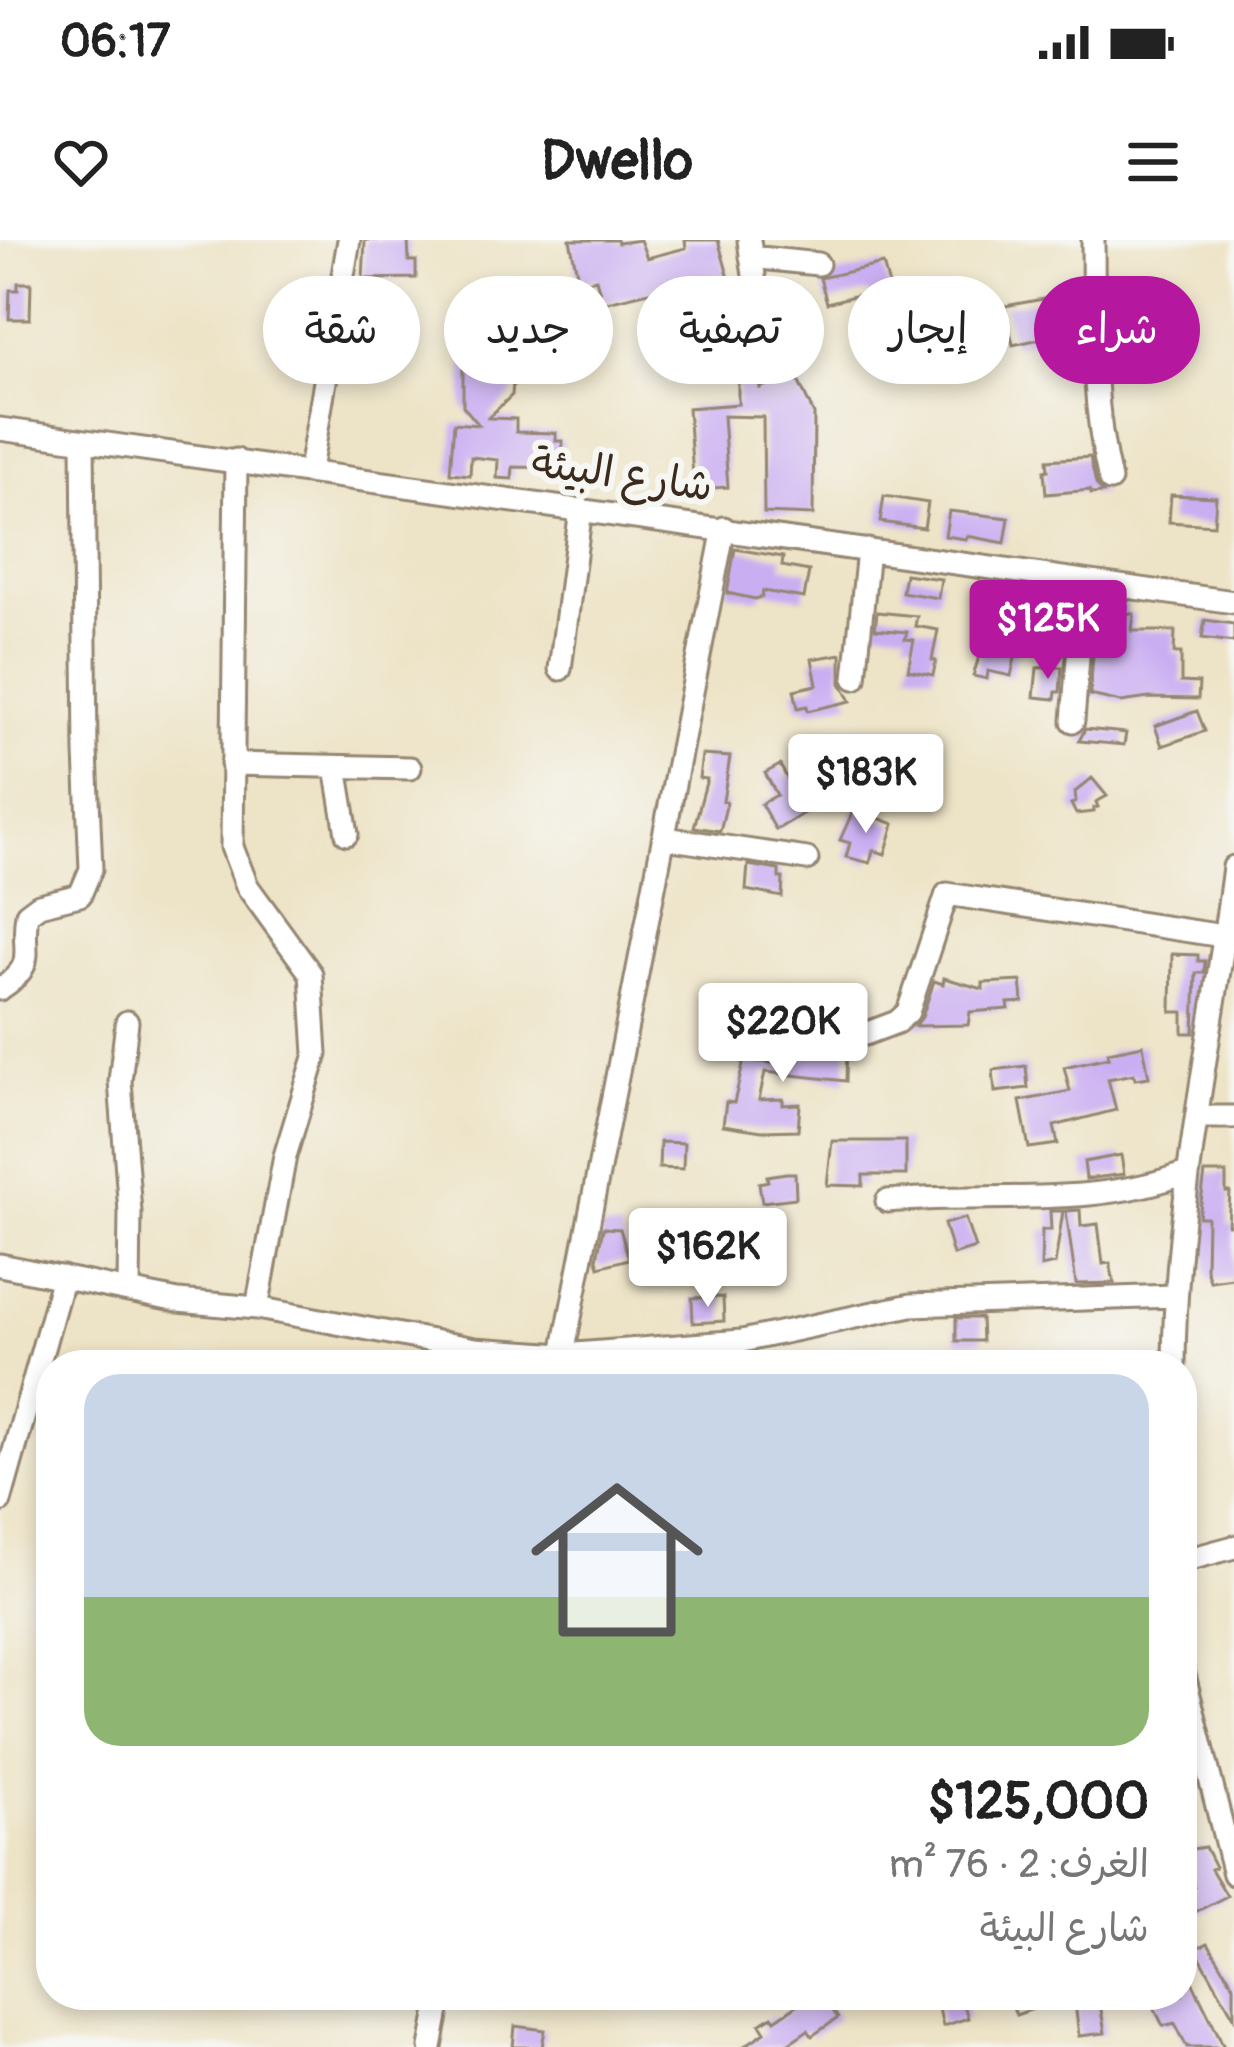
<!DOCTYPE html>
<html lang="ar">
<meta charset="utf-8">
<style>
body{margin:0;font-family:Pangolin,"Playpen Sans Arabic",sans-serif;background:#f6f6f6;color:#222;direction:rtl;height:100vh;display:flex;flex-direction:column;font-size:45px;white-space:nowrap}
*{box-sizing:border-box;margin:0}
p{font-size:39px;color:#767676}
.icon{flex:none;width:66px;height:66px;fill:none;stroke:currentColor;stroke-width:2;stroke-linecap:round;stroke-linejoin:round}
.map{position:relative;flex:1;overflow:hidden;direction:ltr}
.drawer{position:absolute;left:36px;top:1110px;width:1161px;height:660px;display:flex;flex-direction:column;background:#fff;border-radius:48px;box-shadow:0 6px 18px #0003;direction:rtl}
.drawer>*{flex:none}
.hud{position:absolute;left:36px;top:36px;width:1164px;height:108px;direction:rtl;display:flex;gap:24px}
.price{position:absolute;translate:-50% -102px;padding:0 27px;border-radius:12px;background:#fff;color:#222;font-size:39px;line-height:78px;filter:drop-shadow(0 3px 6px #0008)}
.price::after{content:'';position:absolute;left:50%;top:72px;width:36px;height:27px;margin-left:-18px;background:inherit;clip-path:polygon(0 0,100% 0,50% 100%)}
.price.active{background:#b5179e;color:#fff}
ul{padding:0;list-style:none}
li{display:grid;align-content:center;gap:24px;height:636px;padding:0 48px}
li span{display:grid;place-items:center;height:372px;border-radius:36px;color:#555}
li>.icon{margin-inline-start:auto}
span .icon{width:216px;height:216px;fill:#fffc;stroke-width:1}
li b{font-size:51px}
.pill{padding:0 42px;border-radius:54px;background:#fff;box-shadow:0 6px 18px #0003;font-size:42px;line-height:108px}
.pill.active{background:#b5179e;color:#fff}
.status{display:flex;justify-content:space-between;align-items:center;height:84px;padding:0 60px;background:#fff;direction:ltr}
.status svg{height:33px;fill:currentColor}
header{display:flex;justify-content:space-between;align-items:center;height:156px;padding:0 48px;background:#fff;font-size:54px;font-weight:800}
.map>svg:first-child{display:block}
</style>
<div class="status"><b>06:17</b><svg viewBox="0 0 49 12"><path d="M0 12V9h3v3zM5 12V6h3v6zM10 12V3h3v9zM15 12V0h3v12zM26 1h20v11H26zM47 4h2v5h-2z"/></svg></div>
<header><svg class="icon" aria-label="menu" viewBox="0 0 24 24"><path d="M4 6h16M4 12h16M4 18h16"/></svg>Dwello<svg class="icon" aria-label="heart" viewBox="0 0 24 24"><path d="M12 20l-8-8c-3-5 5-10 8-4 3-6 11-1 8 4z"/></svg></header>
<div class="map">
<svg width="1234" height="1807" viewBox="0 0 1234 1807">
<rect width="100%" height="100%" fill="#f6f6f2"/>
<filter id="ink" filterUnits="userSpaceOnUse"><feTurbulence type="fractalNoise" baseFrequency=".00833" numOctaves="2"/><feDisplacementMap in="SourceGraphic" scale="24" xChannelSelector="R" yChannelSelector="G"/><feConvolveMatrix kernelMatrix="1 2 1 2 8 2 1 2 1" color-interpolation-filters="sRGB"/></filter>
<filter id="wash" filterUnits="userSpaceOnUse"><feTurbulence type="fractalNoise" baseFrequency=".004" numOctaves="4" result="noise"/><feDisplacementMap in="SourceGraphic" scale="48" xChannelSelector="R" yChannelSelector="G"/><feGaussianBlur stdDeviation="2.7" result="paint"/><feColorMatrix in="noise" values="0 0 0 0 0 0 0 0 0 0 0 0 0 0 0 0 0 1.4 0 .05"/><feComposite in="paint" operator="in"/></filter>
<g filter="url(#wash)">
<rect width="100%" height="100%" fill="#ede3c6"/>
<g id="blocks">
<path fill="#caaef2" d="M 365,0 L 408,0 L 409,21 L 416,21 L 416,38 L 363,39 Z
M 570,0 L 617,0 L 618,3 L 640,0 L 647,18 L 686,8 L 685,0 L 718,0 L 729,39 L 733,38 L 740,64 L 731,67 L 734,79 L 696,88 L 692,69 L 666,78 L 657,50 L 603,63 L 596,39 L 579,43 Z
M 883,24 L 891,53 L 872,59 L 869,52 L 827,63 L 820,38 Z
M 18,43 L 31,43 L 30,79 L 9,79 L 10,50 L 18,50 Z
M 1043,59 L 1044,63 L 1057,60 L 1065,97 L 1074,97 L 1074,111 L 1053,112 L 1053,96 L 1013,105 L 1005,66 Z
M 1190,74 L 1190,99 L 1152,100 L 1151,75 Z
M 752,98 L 760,148 L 794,132 L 814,174 L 813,275 L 764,273 L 763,177 L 723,176 L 728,247 L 694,249 L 688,168 L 738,164 L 738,137 L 720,139 L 717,109 L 736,106 L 735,101 Z
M 463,116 L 480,118 L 480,125 L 492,126 L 492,131 L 514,130 L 512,155 L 488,178 L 516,179 L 516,192 L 556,193 L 556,201 L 563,201 L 562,228 L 513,227 L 512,239 L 497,238 L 498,220 L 471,217 L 470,235 L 450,233 L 454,183 L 479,185 L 463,166 Z
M 1090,217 L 1096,244 L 1103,253 L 1091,254 L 1090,250 L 1046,254 L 1044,231 L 1048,230 L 1047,220 Z
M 1171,255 L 1216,257 L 1214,285 L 1169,282 Z
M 884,256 L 928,263 L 924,288 L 880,282 Z
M 949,271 L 1009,278 L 1005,303 L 967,296 L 966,299 L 945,296 Z
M 735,309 L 783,317 L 782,326 L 809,331 L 804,358 L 763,351 L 762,357 L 755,359 L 727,353 Z
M 905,334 L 941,339 L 938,358 L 902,352 Z
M 1097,362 L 1127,366 L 1126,373 L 1134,374 L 1132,391 L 1175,391 L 1174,413 L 1181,413 L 1181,442 L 1199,443 L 1198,459 L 1149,458 L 1121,462 L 1090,455 Z
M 877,372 L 917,376 L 915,386 L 938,390 L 932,420 L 936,421 L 933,435 L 908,430 L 914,400 L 905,399 L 907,392 L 875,389 Z
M 1205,380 L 1234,384 L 1234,402 L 1202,398 Z
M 984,401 L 1017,409 L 1011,436 L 988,431 L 987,439 L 973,436 Z
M 841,414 L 841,443 L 851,461 L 808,471 L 807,466 L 798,468 L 794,450 L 817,445 L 812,419 Z
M 1054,427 L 1062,427 L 1060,452 L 1056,452 L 1055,459 L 1034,457 L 1037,428 Z
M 1197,471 L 1205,491 L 1162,506 L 1155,486 Z
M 1085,489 L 1126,493 L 1124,505 L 1079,501 Z
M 702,515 L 730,517 L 723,561 L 727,562 L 720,591 L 694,587 L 707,539 L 699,538 Z
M 810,524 L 831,557 L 776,590 L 761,564 L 777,555 L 765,533 L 780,525 L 787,538 Z
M 1092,538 L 1107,556 L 1096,562 L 1098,567 L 1094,568 L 1094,572 L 1076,574 L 1071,564 L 1076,562 L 1075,552 Z
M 854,569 L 894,584 L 885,614 L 873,610 L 870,623 L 846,617 L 850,603 L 840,600 Z
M 748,625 L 779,630 L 779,638 L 783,638 L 782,657 L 746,650 Z
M 1172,714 L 1198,715 L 1198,721 L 1205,721 L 1204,733 L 1196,733 L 1194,793 L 1183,793 L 1183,772 L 1171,772 Z
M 944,738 L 983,749 L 983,743 L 1021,741 L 1023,762 L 1008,763 L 1009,769 L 970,772 L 968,785 L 915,786 L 922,777 L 934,741 L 943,744 Z
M 782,799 L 800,799 L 800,804 L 847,802 L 846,841 L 765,832 L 759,860 L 783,859 L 783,865 L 800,864 L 798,890 L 762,891 L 723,885 L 726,862 L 734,863 L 744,820 L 781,824 Z
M 1143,805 L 1149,837 L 1135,839 L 1134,834 L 1108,839 L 1116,870 L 1054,886 L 1058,904 L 1029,908 L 1020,861 L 1070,851 L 1064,827 L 1109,817 L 1108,812 Z
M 1026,826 L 1028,848 L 995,852 L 993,830 Z
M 832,901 L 906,901 L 906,935 L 863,935 L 863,946 L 827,945 Z
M 660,902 L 684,903 L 683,929 L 659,928 Z
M 1121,915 L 1124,934 L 1086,939 L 1084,922 Z
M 786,933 L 795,933 L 796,958 L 762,962 L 759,943 L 768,941 L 767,936 Z
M 1205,933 L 1226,933 L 1226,952 L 1230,952 L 1228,985 L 1234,985 L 1233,1038 L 1210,1041 L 1206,1029 L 1207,977 L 1199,977 Z
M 1080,970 L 1081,986 L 1098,984 L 1103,1024 L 1110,1023 L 1114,1043 L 1076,1044 L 1066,971 Z
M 1050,971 L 1063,971 L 1055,1024 L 1041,1027 L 1042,990 L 1051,990 Z
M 965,978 L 975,1008 L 953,1015 L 944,984 Z
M 603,988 L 620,989 L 629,1019 L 599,1027 L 597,1019 Z
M 723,1057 L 724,1081 L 693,1083 L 692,1058 Z
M 956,1078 L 981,1078 L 982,1101 L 956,1101 Z
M 1182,1586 L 1192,1609 L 1205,1607 L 1215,1627 L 1211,1629 L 1227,1656 L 1189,1675 L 1182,1652 L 1195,1647 L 1182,1623 Z
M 1192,1692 L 1200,1707 L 1208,1703 L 1234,1746 L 1234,1777 L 1196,1710 L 1182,1718 L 1182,1697 Z
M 1182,1721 L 1218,1794 L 1224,1807 L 1187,1807 L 1175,1783 L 1163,1786 L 1152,1763 L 1167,1755 L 1182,1755 Z
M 799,1755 L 822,1755 L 838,1778 L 812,1796 L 808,1790 L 783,1807 L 743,1807 L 765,1792 L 760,1784 L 772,1776 L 775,1780 L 803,1761 Z
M 936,1755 L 955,1755 L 958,1764 L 963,1762 L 968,1778 L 943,1786 Z
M 1021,1755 L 1067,1755 L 1067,1757 L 1016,1775 L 1010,1759 Z
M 1099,1758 L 1105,1793 L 1079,1796 L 1075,1763 Z
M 515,1786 L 545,1790 L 542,1807 L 513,1807 Z"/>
</g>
</g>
<g filter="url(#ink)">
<use href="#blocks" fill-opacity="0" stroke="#948672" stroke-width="3"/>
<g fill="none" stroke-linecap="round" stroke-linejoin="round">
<g stroke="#948672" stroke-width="27">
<path id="minor" d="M 749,0 L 760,78
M 1093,0 C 1094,80 1091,161 1110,240
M 751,17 L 818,24
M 0,189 L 1234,362
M 236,220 L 232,607 L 247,646 L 311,734 L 316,814 L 285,916 L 257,1068
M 310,230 L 349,0
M 560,429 L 581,269
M 855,438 L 868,310
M 1073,481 L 1084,341
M 232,524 L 410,528
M 336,527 L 347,594
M 665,598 L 807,619
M 0,749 C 40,723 20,712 27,674 L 39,665 L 80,655 L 91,629 L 86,512 L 83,201
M 127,782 L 120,841 L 130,972 L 129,1049
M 865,794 L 897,782 L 908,772 L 947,654 L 1223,696
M 1197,877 L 1234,877
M 887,961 C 988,952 1092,969 1189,932
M 0,1025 L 178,1061 L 257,1068 L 475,1109 L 563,1115 L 742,1101 L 911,1065 L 1174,1056
M 561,1124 L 724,288
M 1174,1125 C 1175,957 1213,793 1234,627
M 0,1261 L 63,1037
M 1182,1321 L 1234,1307
M 1182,1427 L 1234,1634
M 431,1807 L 441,1755"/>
</g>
<use href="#minor" stroke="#fff" stroke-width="21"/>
</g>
</g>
<g text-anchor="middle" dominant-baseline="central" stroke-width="12" stroke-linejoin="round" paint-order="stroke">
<g font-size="42" fill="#3b2a1e" stroke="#f6f6f2">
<text transform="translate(622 235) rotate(8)">شارع البيئة</text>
</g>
</g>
</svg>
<b class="price active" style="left:1048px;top:442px">$125K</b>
<b class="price" style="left:866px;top:596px">$183K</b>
<b class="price" style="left:783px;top:845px">$220K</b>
<b class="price" style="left:708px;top:1070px">$162K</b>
<div class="hud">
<a class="pill active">شراء</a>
<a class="pill">إيجار</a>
<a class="pill">تصفية</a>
<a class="pill">جديد</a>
<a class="pill">شقة</a>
</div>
<section class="drawer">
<ul>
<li><span style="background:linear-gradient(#c9d6e8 60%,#8fb573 0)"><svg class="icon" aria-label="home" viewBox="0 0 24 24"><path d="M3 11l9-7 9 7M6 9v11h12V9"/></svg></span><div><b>$125,000</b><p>الغرف: 2 · 76 m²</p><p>شارع البيئة</p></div></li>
</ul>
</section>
</div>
